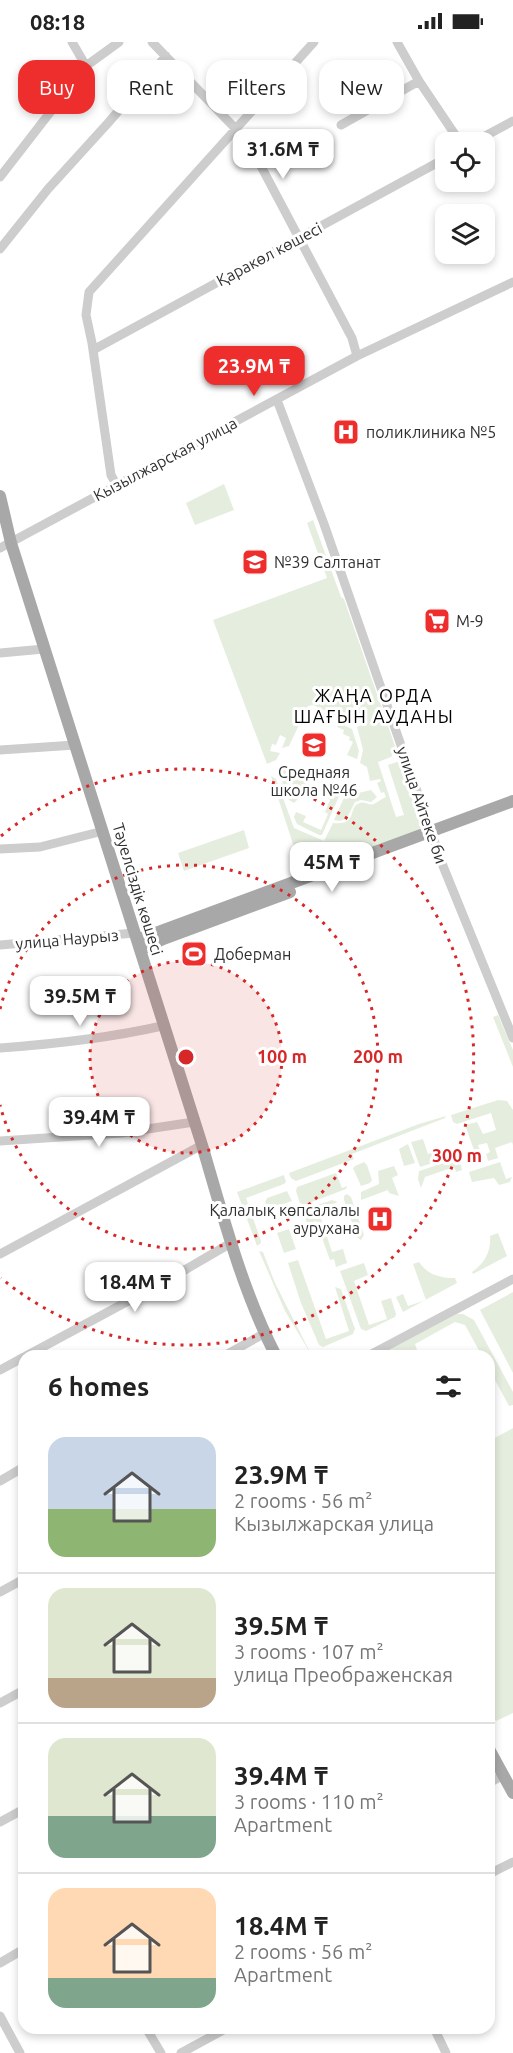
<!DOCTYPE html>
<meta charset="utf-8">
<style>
body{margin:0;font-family:Ubuntu,sans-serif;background:#f6f6f6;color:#222;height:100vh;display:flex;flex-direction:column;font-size:22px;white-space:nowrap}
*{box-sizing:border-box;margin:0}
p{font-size:20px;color:#767676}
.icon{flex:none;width:33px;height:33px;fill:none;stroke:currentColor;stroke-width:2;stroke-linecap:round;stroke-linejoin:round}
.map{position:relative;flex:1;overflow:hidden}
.drawer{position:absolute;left:18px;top:1308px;width:477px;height:684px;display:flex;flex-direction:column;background:#fff;border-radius:18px;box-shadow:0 3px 9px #0003}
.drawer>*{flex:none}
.hud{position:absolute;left:18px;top:18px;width:477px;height:54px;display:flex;gap:12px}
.controls{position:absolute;left:435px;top:90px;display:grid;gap:12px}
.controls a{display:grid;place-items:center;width:60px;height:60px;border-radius:12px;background:#fff;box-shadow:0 3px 9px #0003;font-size:30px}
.price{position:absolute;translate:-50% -51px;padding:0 14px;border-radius:12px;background:#fff;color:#222;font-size:20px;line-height:39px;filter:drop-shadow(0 2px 3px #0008)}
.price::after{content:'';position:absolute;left:50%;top:36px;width:18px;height:14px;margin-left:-9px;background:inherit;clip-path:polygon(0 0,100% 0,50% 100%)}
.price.selected{background:#ed2e2d;color:#fff}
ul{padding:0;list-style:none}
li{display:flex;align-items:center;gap:18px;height:150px;padding:0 30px}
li+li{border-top:2px solid #e0e0e0}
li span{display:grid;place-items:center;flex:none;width:168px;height:120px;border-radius:18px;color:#555}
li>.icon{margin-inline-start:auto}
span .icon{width:72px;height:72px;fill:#fffc;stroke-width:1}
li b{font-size:26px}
h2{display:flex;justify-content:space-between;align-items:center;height:72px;padding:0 30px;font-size:26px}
.chip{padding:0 21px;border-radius:18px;background:#fff;box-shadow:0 3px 9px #0003;font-size:21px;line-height:54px}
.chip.selected{background:#ed2e2d;color:#fff}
.status{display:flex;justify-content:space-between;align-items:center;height:42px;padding:0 30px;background:#fff;direction:ltr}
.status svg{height:16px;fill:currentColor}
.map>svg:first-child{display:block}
</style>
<div class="status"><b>08:18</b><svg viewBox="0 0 49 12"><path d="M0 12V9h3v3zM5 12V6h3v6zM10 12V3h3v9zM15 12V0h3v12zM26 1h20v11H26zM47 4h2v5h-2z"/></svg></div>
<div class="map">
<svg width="513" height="2011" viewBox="0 0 513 2011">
<rect width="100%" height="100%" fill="#fff"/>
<path fill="#e5eede" d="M 224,442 L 234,468 L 195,483 L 186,461 Z
M 313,478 L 341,555 L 344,557 L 396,707 L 391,715 L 378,720 L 396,775 L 404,773 L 388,723 L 400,719 L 421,785 L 417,790 L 306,831 L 302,830 L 271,734 L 276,737 L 294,786 L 324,799 L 333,781 C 359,784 347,764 360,761 C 365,759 369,764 374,762 C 378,760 381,757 386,755 L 384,750 L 381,751 L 377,741 L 381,739 L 380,737 L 370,739 L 367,725 L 360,721 L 363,708 L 357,685 L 361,683 L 360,679 L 352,681 L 313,663 L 308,664 L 289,704 L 282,706 L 286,696 L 280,693 L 276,703 L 272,702 L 270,709 L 280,711 L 276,718 L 267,722 L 213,578 L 327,536 L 307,481 Z
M 339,681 L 352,687 L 359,709 L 357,717 L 347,713 L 353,700 L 349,698 L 350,695 L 343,692 L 344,688 L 337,685 Z
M 281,724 L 285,724 L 306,735 C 307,743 301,756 294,761 L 289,758 L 279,731 Z
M 371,748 L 377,755 L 371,760 L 361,758 L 355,760 L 347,776 L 340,779 L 334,778 L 347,749 L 349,749 L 349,755 L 356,755 L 358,751 Z
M 331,749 L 340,752 L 322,793 L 319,793 L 297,782 L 294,775 L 296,770 L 306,774 L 303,780 L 321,788 L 328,772 L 325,770 L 330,758 L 328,756 Z
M 244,788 L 249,806 L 184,829 L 178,811 Z
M 498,973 L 513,1008 L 513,1025 L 493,975 Z
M 498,1058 L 507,1059 L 513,1068 L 513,1103 L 512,1100 L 495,1106 L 498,1116 L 488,1119 L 486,1112 L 490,1110 L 487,1101 L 478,1103 L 484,1120 L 479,1122 L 465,1083 L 477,1080 L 483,1092 L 496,1088 L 491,1071 L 457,1082 L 453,1080 L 451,1073 Z
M 446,1074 L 445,1076 L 352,1112 L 354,1117 L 296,1139 L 291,1136 L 289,1131 L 419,1082 Z
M 423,1097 L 428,1112 L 439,1108 L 440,1112 L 455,1107 L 457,1113 L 420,1125 L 411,1100 Z
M 408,1102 L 415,1121 L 404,1124 L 399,1107 Z
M 459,1116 L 462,1128 L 456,1130 L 454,1125 L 425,1135 L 421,1146 L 418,1137 L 419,1129 Z
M 364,1120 L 367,1123 L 372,1138 L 370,1141 L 361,1144 L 353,1126 L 355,1124 Z
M 500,1120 L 506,1137 L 512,1135 L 510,1140 L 499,1143 L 494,1136 L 472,1140 L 469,1130 Z
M 394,1124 L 398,1133 L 392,1136 L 399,1154 L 389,1151 L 388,1148 L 361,1158 L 361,1150 L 379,1142 L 378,1129 Z
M 336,1131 L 342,1146 L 347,1144 L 346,1147 L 304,1163 L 300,1161 L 296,1149 L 297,1145 Z
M 284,1133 L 286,1140 L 284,1142 L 246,1156 L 261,1199 L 261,1201 L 257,1204 L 237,1150 Z
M 287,1149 L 292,1159 L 268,1167 L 265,1160 L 267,1156 Z
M 347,1152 L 351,1155 L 364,1193 L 361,1198 L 357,1195 L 344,1158 L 344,1154 Z
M 332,1158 L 338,1160 L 318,1167 L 332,1210 L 343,1207 L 347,1221 L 336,1225 L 334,1217 L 330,1218 L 316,1179 L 307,1182 L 304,1171 L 306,1167 Z
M 289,1187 L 296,1207 L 284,1211 L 277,1191 Z
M 498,1191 L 507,1214 L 473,1232 L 472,1230 C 485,1221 491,1210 490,1194 Z
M 259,1209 L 263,1210 L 275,1241 L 312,1314 L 285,1269 Z
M 298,1218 L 326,1297 L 349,1289 L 335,1245 L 341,1247 L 355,1287 L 353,1292 L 323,1305 L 319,1303 L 301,1261 L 288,1221 Z
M 419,1220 C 428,1233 440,1236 455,1236 L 457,1241 L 403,1270 L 396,1255 L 403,1252 L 408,1264 L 426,1258 L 413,1222 Z
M 364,1221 L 368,1233 L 354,1239 L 369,1283 L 387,1277 L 381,1259 L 391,1256 L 396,1272 L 395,1275 L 366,1289 L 361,1287 L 340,1229 Z
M 513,1250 L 513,1331 L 480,1268 Z
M 457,1272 L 463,1272 L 474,1278 L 513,1350 L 513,1363 L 509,1364 L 489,1327 L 489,1314 L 482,1314 L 465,1283 L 455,1280 L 415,1302 L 419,1314 L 377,1314 Z
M 513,1386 L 513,1671 L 496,1679 L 489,1666 L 489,1399 Z"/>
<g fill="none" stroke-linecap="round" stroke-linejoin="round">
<path stroke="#cdcdcd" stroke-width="9" d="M 72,0 L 86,24
M 152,0 L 235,86 L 254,111 L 352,296 L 357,314
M 397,0 L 419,39 L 460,100
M 341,83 L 419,39
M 474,100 L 513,79
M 0,135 L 86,24 L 119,0
M 0,207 L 48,147 L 108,81 L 166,14
M 93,308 L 446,116
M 277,358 L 324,482 L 443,824 L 513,996
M 116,442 L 111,433 L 92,301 L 86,273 L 89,250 L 314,0
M 0,506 L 357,314 L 513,240
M 0,611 L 44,607
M 0,708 L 75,703
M 0,807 L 40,805 L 103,789
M 0,903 L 134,891
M 0,1006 C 55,1002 109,996 162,984
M 0,1099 L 121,1091 L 194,1080
M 0,1212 L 202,1103
M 26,1314 L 171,1236 L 231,1201
M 224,1314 L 265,1291
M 368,1314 L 513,1237
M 0,1328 L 24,1315
M 0,1439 L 24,1425
M 0,1550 L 24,1537
M 0,1661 L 24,1648
M 489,1741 L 503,1733
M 0,1780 L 24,1767
M 489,1832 L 513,1820
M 0,1921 L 24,1907
M 0,1974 L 20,2011
M 146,1986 L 161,2011
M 434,1986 L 446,2011
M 181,2011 L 227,1986"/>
<path stroke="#a8a8a8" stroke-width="12" d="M 0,454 L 11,501 L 202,1103 C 223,1174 242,1248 276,1314
M 137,898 L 513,759
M 140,908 L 163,897 L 290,850
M 489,1707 L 513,1751"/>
</g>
<circle cx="186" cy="1015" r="96" fill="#d62828" fill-opacity=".12"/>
<g fill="none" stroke="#d62828" stroke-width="3" stroke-dasharray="3 6">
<circle cx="186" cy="1015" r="96"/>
<path d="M0 967A192 192 0 1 1 0 1063"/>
<path d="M1 794A288 288 0 1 1 1 1236"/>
</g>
<defs>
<g id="hospital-square" transform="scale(1.35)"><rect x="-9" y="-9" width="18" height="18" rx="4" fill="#ed2e2d" stroke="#fff"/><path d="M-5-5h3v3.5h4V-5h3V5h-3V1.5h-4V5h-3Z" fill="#fff"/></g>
<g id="school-square" transform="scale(1.35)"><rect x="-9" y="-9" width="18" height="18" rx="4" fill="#ed2e2d" stroke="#fff"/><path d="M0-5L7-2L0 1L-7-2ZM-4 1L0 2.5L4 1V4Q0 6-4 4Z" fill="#fff"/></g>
<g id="supermarket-square" transform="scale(1.35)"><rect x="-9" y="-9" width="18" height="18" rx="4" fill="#ed2e2d" stroke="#fff"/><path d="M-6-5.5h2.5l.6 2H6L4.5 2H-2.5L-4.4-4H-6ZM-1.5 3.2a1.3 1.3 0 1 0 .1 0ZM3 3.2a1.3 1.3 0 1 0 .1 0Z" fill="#fff"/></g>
<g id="stadium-square" transform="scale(1.35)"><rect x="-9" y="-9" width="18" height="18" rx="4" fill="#ed2e2d" stroke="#fff"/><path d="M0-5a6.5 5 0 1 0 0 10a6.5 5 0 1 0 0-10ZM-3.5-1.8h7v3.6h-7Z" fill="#fff"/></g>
</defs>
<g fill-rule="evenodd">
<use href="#hospital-square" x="346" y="390"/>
<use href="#school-square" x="255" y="520"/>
<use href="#supermarket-square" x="437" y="579"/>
<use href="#school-square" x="314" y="703"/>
<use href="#stadium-square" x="194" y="912"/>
<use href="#hospital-square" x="380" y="1177"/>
</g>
<g text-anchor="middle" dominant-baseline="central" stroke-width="6" stroke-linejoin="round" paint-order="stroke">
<g font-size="16" fill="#303030" stroke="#fff">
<text transform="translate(269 212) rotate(-28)">Қаракөл көшесі</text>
<text transform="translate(165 417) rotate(-28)">Кызылжарская улица</text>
<text transform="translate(422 763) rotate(71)">улица Айтеке би</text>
<text transform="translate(138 847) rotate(73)">Тәуелсіздік көшесі</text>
<text transform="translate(67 897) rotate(-5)">улица Наурыз</text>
</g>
<g font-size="16" fill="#303030" stroke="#fff" text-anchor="start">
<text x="366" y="390">поликлиника №5</text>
<text x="274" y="520">№39 Салтанат</text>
<text x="456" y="579">M-9</text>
<text x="314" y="730" text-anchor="middle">Среднаяя<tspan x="314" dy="18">школа №46</tspan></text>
<text x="214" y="912">Доберман</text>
<text x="360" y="1168" text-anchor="end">Қалалық көпсалалы<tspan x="360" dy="18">аурухана</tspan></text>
</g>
<g font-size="18" letter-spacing="1.5" fill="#000" stroke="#fff">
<text x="374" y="653">ЖАҢА ОРДА<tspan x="374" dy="21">ШАҒЫН АУДАНЫ</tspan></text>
</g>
</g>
<circle cx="186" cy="1015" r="9" fill="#d62828" stroke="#fff" stroke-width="3"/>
<g font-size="18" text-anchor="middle" font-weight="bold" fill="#d62828" stroke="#fff" stroke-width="6" stroke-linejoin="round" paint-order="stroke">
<text x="282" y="1021">100 m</text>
<text x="378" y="1021">200 m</text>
<text x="457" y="1120">300 m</text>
</g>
</svg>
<div class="controls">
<a><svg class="icon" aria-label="locate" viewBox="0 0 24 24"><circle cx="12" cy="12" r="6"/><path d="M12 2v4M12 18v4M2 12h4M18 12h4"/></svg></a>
<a><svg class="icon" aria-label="layers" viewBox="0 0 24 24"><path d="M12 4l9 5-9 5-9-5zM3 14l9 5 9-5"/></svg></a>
</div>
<b class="price" style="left:283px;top:138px">31.6M ₸</b>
<b class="price selected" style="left:254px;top:355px">23.9M ₸</b>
<b class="price" style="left:332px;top:851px">45M ₸</b>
<b class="price" style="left:80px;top:985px">39.5M ₸</b>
<b class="price" style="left:99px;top:1106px">39.4M ₸</b>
<b class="price" style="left:135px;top:1271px">18.4M ₸</b>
<div class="hud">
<a class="chip selected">Buy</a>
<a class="chip">Rent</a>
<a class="chip">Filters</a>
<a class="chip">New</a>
</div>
<section class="drawer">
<h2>6 homes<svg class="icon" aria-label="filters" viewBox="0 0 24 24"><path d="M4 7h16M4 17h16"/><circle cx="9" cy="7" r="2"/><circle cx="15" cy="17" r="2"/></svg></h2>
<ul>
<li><span style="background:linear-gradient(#c9d6e8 60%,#8fb573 0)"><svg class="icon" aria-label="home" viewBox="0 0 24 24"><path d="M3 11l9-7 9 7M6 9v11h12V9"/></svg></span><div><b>23.9M ₸</b><p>2 rooms · 56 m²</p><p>Кызылжарская улица</p></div></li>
<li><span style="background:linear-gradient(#dfe7d0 75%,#b9a48a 0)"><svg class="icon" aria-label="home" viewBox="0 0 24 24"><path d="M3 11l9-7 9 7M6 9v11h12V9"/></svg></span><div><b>39.5M ₸</b><p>3 rooms · 107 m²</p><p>улица Преображенская</p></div></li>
<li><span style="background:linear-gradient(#dfe7d0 65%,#7fa58c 0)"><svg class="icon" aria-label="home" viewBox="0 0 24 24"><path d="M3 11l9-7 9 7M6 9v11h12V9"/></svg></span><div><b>39.4M ₸</b><p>3 rooms · 110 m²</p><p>Apartment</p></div></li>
<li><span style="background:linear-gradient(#ffd9b3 75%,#7fa58c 0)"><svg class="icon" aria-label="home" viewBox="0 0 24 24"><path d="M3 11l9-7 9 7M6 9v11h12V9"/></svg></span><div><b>18.4M ₸</b><p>2 rooms · 56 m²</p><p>Apartment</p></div></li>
</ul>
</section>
</div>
